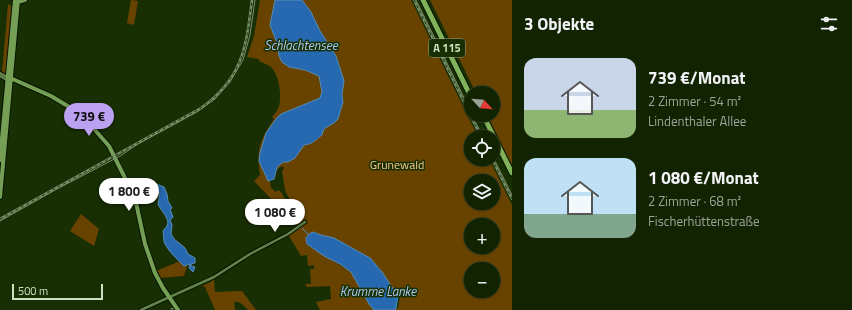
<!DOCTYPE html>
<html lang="de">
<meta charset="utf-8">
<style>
body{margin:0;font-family:"Titillium Web",sans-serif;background:#1b2b0c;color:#f1f3f6;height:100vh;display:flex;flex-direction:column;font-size:15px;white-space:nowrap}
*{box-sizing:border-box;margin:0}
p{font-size:13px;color:#9ca499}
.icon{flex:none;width:22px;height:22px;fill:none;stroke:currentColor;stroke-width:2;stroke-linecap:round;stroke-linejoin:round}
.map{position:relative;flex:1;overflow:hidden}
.side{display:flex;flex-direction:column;background:#122302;width:340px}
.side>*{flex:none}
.needle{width:26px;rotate:116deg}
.buttons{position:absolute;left:464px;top:86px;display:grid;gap:8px}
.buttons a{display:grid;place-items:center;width:36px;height:36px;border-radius:50%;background:#122302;box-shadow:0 1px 3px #0004,0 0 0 1px #314024;font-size:20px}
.scale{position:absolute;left:12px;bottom:10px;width:91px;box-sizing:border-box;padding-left:4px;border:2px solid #cde0c2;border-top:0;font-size:11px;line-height:14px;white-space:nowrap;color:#cde0c2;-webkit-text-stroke:3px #182f03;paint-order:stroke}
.price{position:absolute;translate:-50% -34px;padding:0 9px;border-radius:14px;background:#fff;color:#222;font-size:13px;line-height:26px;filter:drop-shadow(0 1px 2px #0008)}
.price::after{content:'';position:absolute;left:50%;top:24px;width:12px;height:9px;margin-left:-6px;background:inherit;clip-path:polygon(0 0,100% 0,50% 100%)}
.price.active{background:#bca0f2;color:#111}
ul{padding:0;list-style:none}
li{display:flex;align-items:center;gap:12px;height:100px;padding:0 12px}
li span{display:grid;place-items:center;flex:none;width:112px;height:80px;border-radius:12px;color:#555}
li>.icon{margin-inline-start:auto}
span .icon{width:48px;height:48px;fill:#fffc;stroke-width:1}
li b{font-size:17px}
h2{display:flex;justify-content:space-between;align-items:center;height:48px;padding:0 12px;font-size:17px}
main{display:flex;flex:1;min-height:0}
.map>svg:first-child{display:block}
</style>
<main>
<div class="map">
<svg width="512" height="310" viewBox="0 0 512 310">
<rect width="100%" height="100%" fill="#182f03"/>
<path fill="#684300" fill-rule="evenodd" d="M 131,0 L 138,1 L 134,25 L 127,23 Z
M 260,0 L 275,0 C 274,5 272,11 272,16 C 269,34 280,52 289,67 L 306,70 L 319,76 L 322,92 L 320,98 L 282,114 L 276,119 L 266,133 L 263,171 L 268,181 L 270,181 L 271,188 L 276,192 L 278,190 L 281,192 L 299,222 L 300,221 L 285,190 L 282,171 L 284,168 L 282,166 L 275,171 L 277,167 L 283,162 L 293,159 L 304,145 L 312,143 L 322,135 L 323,131 L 325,128 L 336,121 L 341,111 L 343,97 L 342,94 L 343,78 L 336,56 L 320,31 L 311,12 L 302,0 L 411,0 L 478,137 L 471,137 L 471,159 L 489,159 L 512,205 L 512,310 L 395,310 L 396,308 L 398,308 L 400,297 L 396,295 L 382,272 L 370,258 L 334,238 L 321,235 L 315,232 L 306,238 L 306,244 L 351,272 L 369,304 L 374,310 L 320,310 L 316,302 L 331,299 L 330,286 L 307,287 L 305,284 L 311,284 L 310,269 L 314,269 L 314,265 L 308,266 L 307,255 L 301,256 L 289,236 L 299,228 L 254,181 L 260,175 C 256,149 260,140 274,119 L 272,117 C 275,113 278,110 279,106 C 282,95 279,75 271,67 C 267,64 263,63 259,61 L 259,59 L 247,57 L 254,36 ZM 471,181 L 493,181 L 493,203 L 471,203 ZM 471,225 L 493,225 L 493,247 L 471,247 ZM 471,269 L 493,269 L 493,291 L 471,291 Z
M 430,0 L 512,0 L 512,166 L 487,115 L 493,115 L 493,93 L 476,93 Z
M 8,4 L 12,6 L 6,73 L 5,74 L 2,72 Z
M 81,214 L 99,229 L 94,246 L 70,231 Z
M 180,261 L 184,266 L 187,266 L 184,276 L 160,278 L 156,271 Z
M 214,280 L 215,292 L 242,291 L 256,310 L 248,310 C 244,306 240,301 234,302 L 235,309 L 236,310 L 215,310 L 205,287 L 202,286 Z"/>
<path fill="#2669b0" stroke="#588db5" d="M 275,0 L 302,0 L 311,12 L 320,31 L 336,56 L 344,81 L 342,94 L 343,102 L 338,119 L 334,123 L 325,128 L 323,131 L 322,135 C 315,140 313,144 304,145 L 295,158 L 288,162 L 283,162 L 277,167 L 274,179 L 268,181 L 259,161 L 260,153 L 266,133 L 276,119 L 281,114 L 320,98 L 322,92 L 319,76 L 305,70 L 289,67 L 282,62 L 279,56 L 277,43 L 270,25 Z
M 149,181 L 164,187 L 167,194 L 168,201 L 172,208 L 170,209 L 173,217 L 170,220 L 172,225 L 171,234 L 174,239 L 185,248 L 188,254 L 195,258 L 195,263 L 191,264 L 191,266 L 195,267 L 193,272 L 189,268 L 190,264 L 184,266 C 177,259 170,253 165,244 C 163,240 164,235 163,231 C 164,229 166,228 167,226 C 171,219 160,210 158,204 L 160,193 L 152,186 Z
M 313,232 L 321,235 L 334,238 L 370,258 L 382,272 L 398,296 L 396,308 L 395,310 L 374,310 L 369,304 L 351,272 L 340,264 L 324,256 L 307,244 L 306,238 L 309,234 Z"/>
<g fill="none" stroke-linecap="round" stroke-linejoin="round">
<path stroke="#588db5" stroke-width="1" d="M 302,228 L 308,234"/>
<g stroke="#061500" stroke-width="4.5">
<path id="minor" d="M 0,73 L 7,77
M 0,76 L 7,80
M 141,310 L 214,277 L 250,254 L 288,234 L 305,222"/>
</g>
<g stroke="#061500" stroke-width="6">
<path id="major" d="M 17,2 L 25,0
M 8,77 L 51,96 L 71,108 L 87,121 L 109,146 L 135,198 L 145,244 L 155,273 L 163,288 L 178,310
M 0,160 L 15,0
M 0,197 L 18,0"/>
</g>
<g stroke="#061500" stroke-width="7">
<path id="highway" d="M 423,0 L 471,97
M 483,115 L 512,173"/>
</g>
<use href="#minor" stroke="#62834a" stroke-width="2.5"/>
<use href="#major" stroke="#749f54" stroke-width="4"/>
<use href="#highway" stroke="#80b25a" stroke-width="5"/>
<path stroke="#798e6a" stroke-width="1" d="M 416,0 L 471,112
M 472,115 L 483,137
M 493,157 L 512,195
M 0,221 L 57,189 L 120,156 L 138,144 L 197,112 L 215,99 L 230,82 L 243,60 L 250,35 L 255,0"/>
<g stroke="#798e6a" stroke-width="2.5">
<path id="rail" d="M 414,0 L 481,137
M 492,159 L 512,199
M 0,219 L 201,108 C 243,78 246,47 252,0
M 172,309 L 172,310"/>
</g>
<use href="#rail" stroke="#182f03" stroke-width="1" stroke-dasharray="3" stroke-linecap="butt"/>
</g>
<g text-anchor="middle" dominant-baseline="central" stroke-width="3" stroke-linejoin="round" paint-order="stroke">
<rect fill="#182f03" stroke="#97ab89" stroke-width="1" x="429" y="39" width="36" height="18" rx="3"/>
<g font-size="11" font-weight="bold" fill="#cde0c2">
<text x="447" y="48">A 115</text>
</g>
<g font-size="12" fill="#fdcc8d" stroke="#182f03">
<text x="397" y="164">Grunewald</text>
</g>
<g font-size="13" font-style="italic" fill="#a9c9f0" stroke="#182f03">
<text x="301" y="45">Schlachtensee</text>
<text x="378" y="291">Krumme Lanke</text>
</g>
</g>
</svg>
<div class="buttons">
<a><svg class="needle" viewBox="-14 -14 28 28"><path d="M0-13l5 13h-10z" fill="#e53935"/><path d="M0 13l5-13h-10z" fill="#9ca499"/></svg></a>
<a><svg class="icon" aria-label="locate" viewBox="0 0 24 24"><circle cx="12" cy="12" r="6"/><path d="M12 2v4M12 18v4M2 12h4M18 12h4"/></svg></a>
<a><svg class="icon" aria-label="layers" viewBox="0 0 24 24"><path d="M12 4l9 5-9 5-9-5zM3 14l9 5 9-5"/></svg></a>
<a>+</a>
<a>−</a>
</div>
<div class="scale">500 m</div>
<b class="price active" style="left:89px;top:137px">739 €</b>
<b class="price" style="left:129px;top:212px">1 800 €</b>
<b class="price" style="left:275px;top:233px">1 080 €</b>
</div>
<section class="side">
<h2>3 Objekte<svg class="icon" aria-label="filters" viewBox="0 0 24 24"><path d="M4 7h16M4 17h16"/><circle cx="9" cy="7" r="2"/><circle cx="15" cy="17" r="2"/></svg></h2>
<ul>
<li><span style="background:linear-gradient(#c9d6e8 65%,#8fb573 0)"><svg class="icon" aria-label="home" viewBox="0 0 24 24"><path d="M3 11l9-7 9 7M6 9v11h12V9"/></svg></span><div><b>739 €/Monat</b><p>2 Zimmer · 54 m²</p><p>Lindenthaler Allee</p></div></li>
<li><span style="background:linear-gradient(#bfe0f5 70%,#7fa58c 0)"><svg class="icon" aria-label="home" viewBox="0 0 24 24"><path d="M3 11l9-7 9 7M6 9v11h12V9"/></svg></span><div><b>1 080 €/Monat</b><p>2 Zimmer · 68 m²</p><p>Fischerhüttenstraße</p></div></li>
</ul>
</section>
</main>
